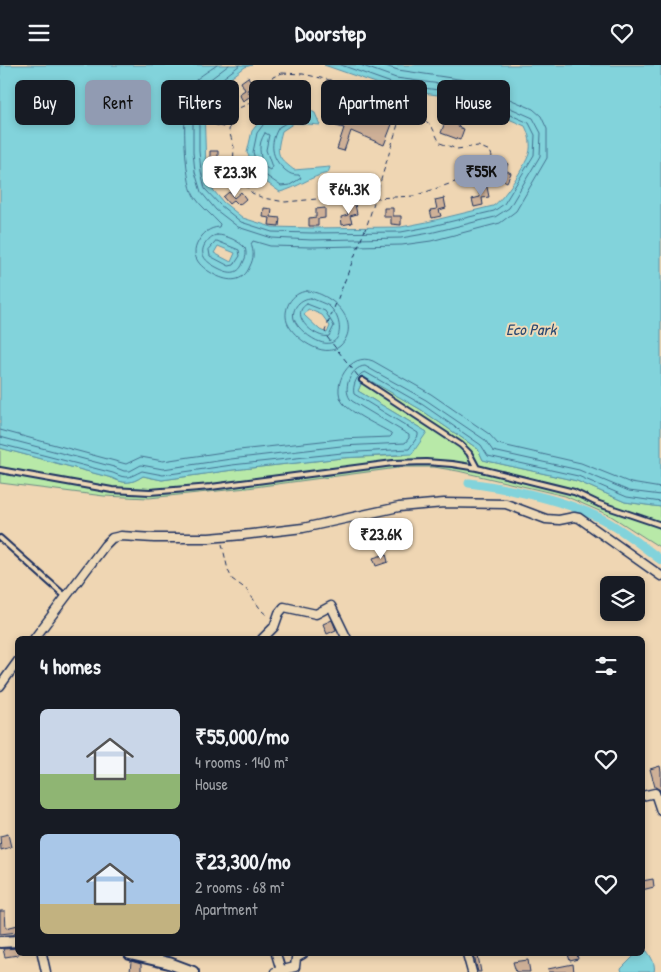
<!DOCTYPE html>
<meta charset="utf-8">
<style>
body{margin:0;font-family:"Patrick Hand",sans-serif;background:#20242c;color:#f1f3f6;height:100vh;display:flex;flex-direction:column;font-size:19px;white-space:nowrap}
*{box-sizing:border-box;margin:0}
p{font-size:16px;color:#9ea1a6}
.icon{flex:none;width:28px;height:28px;fill:none;stroke:currentColor;stroke-width:2;stroke-linecap:round;stroke-linejoin:round}
.map{position:relative;flex:1;overflow:hidden}
.drawer{position:absolute;left:15px;top:571px;width:630px;height:320px;display:flex;flex-direction:column;background:#171b24;border-radius:8px;box-shadow:0 2px 8px #0003}
.drawer>*{flex:none}
.banner{position:absolute;left:15px;top:15px;width:631px;height:45px;display:flex;gap:10px}
.fabs{position:absolute;left:600px;top:511px;display:grid;gap:10px}
.fabs a{display:grid;place-items:center;width:45px;height:45px;border-radius:8px;background:#171b24;box-shadow:0 2px 8px #0003;font-size:25px}
.price{position:absolute;translate:-50% -42px;padding:0 11px;border-radius:10px;background:#fff;color:#222;font-size:16px;line-height:32px;filter:drop-shadow(0 1px 2px #0008)}
.price::after{content:'';position:absolute;left:50%;top:30px;width:15px;height:11px;margin-left:-8px;background:inherit;clip-path:polygon(0 0,100% 0,50% 100%)}
.price.selected{background:#919bb2;color:#111}
ul{padding:0;list-style:none}
li{display:flex;align-items:center;gap:15px;height:125px;padding:0 25px}
li span{display:grid;place-items:center;flex:none;width:140px;height:100px;border-radius:8px;color:#555}
li>.icon{margin-inline-start:auto}
span .icon{width:60px;height:60px;fill:#fffc;stroke-width:1}
li b{font-size:21px}
h2{display:flex;justify-content:space-between;align-items:center;height:60px;padding:0 25px;font-size:21px}
.tag{padding:0 18px;border-radius:8px;background:#171b24;box-shadow:0 2px 8px #0003;font-size:18px;line-height:45px}
.tag.selected{background:#919bb2;color:#111}
header{display:flex;justify-content:space-between;align-items:center;height:65px;padding:0 25px;background:#171b24;font-size:22px;font-weight:700}
.map>svg:first-child{display:block}
</style>
<header><svg class="icon" aria-label="menu" viewBox="0 0 24 24"><path d="M4 6h16M4 12h16M4 18h16"/></svg>Doorstep<svg class="icon" aria-label="heart" viewBox="0 0 24 24"><path d="M12 20l-8-8c-3-5 5-10 8-4 3-6 11-1 8 4z"/></svg></header>
<div class="map">
<svg width="661" height="907" viewBox="0 0 661 907">
<rect width="100%" height="100%" fill="#efd6b3"/>
<filter id="ink" filterUnits="userSpaceOnUse"><feTurbulence type="fractalNoise" baseFrequency=".02" numOctaves="2"/><feDisplacementMap in="SourceGraphic" scale="10" xChannelSelector="R" yChannelSelector="G"/><feConvolveMatrix kernelMatrix="1 2 1 2 8 2 1 2 1" color-interpolation-filters="sRGB"/></filter>
<g filter="url(#ink)">
<path fill="#b8e9a8" stroke="#6a8c83" d="M 364,311 L 420,344 L 478,384 L 483,395 L 577,416 L 625,437 L 661,442 L 661,483 L 611,451 L 565,431 L 458,406 L 434,402 L 405,402 L 247,423 L 149,433 L 104,431 L 0,418 L 0,383 L 112,413 C 124,419 131,419 143,411 L 162,415 L 233,405 L 342,393 L 403,390 L 427,367 L 358,326 Z"/>
<path fill="#82d3db" stroke="#5991a9" fill-rule="evenodd" d="M 0,0 L 252,0 L 245,2 L 207,31 L 204,42 L 206,105 L 210,121 L 223,137 L 243,153 L 272,162 L 312,163 L 401,162 L 427,157 L 493,141 C 504,134 525,101 529,89 C 532,80 529,69 525,61 L 460,33 L 393,24 L 324,0 L 661,0 L 661,442 L 625,437 L 577,416 L 483,395 L 478,384 L 420,344 L 364,312 L 358,326 L 427,367 L 412,389 L 342,393 L 233,405 L 162,415 L 143,411 C 131,419 124,419 112,413 L 0,383 ZM 218,181 L 235,188 L 231,197 L 214,188 ZM 308,244 L 322,250 L 330,261 L 327,268 L 320,265 L 304,250 Z
M 298,39 L 315,48 L 320,60 L 294,58 L 282,66 C 276,89 276,91 294,105 L 330,102 L 328,108 C 311,111 297,123 280,127 L 248,104 L 251,94 L 247,88 L 252,66 L 263,52 Z
M 643,886 L 647,886 C 651,892 656,899 654,907 L 622,907 L 621,904 L 636,889 L 642,889 Z"/>
<g fill="none" stroke-linecap="round" stroke-linejoin="round">
<path stroke="#447190" stroke-width="1" d="M 217,0 C 209,6 195,13 190,22 C 181,39 184,115 194,131 C 201,142 212,150 220,159 L 219,162 C 209,163 203,168 198,177 C 189,193 202,203 215,210 C 229,217 243,218 250,201 C 254,193 254,187 251,179 L 253,176 L 270,181 L 311,182 L 402,180 L 431,176 L 500,158 L 516,146 L 547,93 L 547,64 L 541,51 L 533,44 L 465,15 L 398,5 L 382,0
M 229,0 L 200,22 L 196,27 L 193,41 L 193,87 L 195,107 L 201,127 L 216,145 L 238,162 L 272,173 L 312,175 L 401,173 L 430,168 L 495,152 L 509,143 L 540,91 L 541,68 L 533,53 L 463,22 L 396,13 L 360,0
M 240,0 L 202,29 L 199,42 L 199,86 L 201,106 L 205,124 L 220,140 L 241,157 L 272,167 L 312,168 L 401,167 L 428,162 L 494,146 L 504,139 L 534,90 L 535,70 L 529,58 L 461,28 L 394,19 L 341,0
M 297,45 L 307,49 L 308,53 L 293,54 L 279,62 C 269,78 271,93 285,105 C 290,109 292,110 299,110 L 301,113 L 290,120 L 281,121 L 255,103 L 255,94 L 253,87 L 257,68 L 266,56 Z
M 265,68 L 269,70 L 266,85 L 272,102 L 270,105 L 261,100 C 262,87 256,82 265,68 Z
M 217,170 C 226,170 239,176 245,183 C 247,189 246,192 243,198 C 238,211 228,208 218,203 C 208,198 198,191 205,179 C 209,174 211,171 217,170 Z
M 217,176 L 239,185 L 240,191 L 234,200 L 229,201 L 210,191 L 209,185 Z
M 307,226 C 331,227 364,258 340,281 C 324,295 293,273 287,257 C 285,250 286,244 289,238 C 293,231 299,227 307,226 Z
M 311,233 C 317,236 324,238 329,241 C 345,255 343,285 320,277 C 311,274 297,263 294,254 C 291,243 301,233 311,233 Z
M 307,239 L 325,246 L 334,261 L 329,271 C 317,275 287,250 307,239 Z
M 0,365 L 126,399 L 141,392 L 163,396 L 230,386 L 340,374 L 390,372 L 392,370 L 391,368 C 379,361 351,348 343,338 C 330,321 350,286 373,296 L 431,329 L 489,369 L 498,379 L 581,398 L 631,418 L 661,423
M 0,372 L 114,402 L 124,406 L 130,406 L 141,400 L 163,404 L 231,394 L 341,381 L 405,378 L 409,373 L 409,370 L 352,336 C 341,326 350,302 365,301 L 426,335 L 485,375 L 493,386 L 579,405 L 629,426 L 661,430
M 0,379 L 113,408 C 128,415 129,412 142,406 L 163,410 L 232,400 L 342,388 L 409,384 L 418,371 L 418,368 L 354,329 C 352,321 357,309 365,307 L 423,340 L 481,380 L 488,391 L 578,411 L 627,432 L 661,437"/>
<path stroke="#82d3db" stroke-width="9" d="M 469,418 C 512,424 558,433 598,452 C 620,462 642,481 661,495"/>
</g>
<path fill="#ceb097" stroke="#1b2f5e" d="M 248,12 L 254,21 L 247,25 L 251,31 L 243,36 L 239,29 L 245,25 L 241,17 Z
M 349,30 L 396,49 L 384,80 L 351,66 L 344,86 L 337,84 L 344,63 L 336,61 Z
M 212,41 L 220,43 L 217,51 L 226,54 L 223,62 L 213,59 L 215,52 L 209,50 Z
M 452,50 L 461,54 L 458,62 L 464,64 L 460,75 L 441,68 L 445,57 L 449,58 Z
M 210,86 L 218,86 L 218,93 L 227,93 L 228,102 L 218,102 L 217,95 L 210,95 Z
M 499,94 L 508,99 L 505,105 L 511,108 L 507,117 L 499,113 L 503,106 L 495,102 Z
M 487,122 L 489,132 L 482,133 L 483,140 L 474,142 L 472,134 L 480,132 L 478,124 Z
M 229,127 L 234,133 L 241,127 L 246,134 L 239,140 L 234,135 L 229,139 L 223,132 Z
M 444,133 L 446,143 L 439,145 L 441,151 L 432,153 L 430,145 L 437,144 L 435,135 Z
M 355,139 L 357,149 L 350,151 L 352,158 L 342,160 L 341,152 L 348,150 L 346,141 Z
M 264,143 L 272,144 L 271,152 L 280,153 L 279,161 L 269,160 L 270,153 L 263,152 Z
M 325,143 L 325,153 L 318,154 L 318,161 L 309,161 L 309,153 L 316,152 L 316,144 Z
M 384,143 L 393,143 L 393,151 L 401,151 L 401,160 L 391,159 L 391,152 L 384,152 Z
M 386,489 L 388,497 L 376,501 L 373,493 Z
M 332,555 L 336,565 L 327,569 L 323,559 Z
M 660,701 L 661,706 L 661,728 L 659,724 L 655,722 L 650,704 Z
M 8,769 L 11,782 L 1,785 L 0,771 Z
M 653,814 L 654,822 L 642,825 L 642,816 Z
M 0,846 L 5,846 L 6,863 L 18,860 L 18,867 L 0,869 Z
M 18,883 L 18,890 L 5,892 L 3,884 Z
M 568,889 L 577,889 L 578,894 L 570,896 Z
M 474,891 L 478,891 L 481,907 L 478,907 Z
M 528,895 L 530,907 L 516,907 L 513,897 Z
M 131,896 L 141,899 L 141,907 L 130,907 Z
M 573,899 L 574,907 L 549,907 L 548,904 Z"/>
<g fill="none" stroke-linecap="round" stroke-linejoin="round">
<g stroke="#1b2f5e" stroke-width="8">
<path id="service" d="M 362,315 L 461,380 L 469,388 L 477,403
M 0,405 L 112,425 L 150,427 L 211,422 L 393,398 L 426,397 L 452,399 L 477,403 L 574,427 L 599,439 L 661,460
M 0,473 L 65,531"/>
</g>
<g stroke="#1b2f5e" stroke-width="11">
<path id="minor" d="M 34,574 L 105,480 L 112,473 L 121,471 L 154,473 L 209,473 L 243,470 L 303,463 L 399,442 L 444,438 L 506,439 L 546,454 L 559,455 L 574,452 L 579,453 L 661,511
M 262,574 L 274,562 L 279,548 L 284,542 L 316,549 L 331,541 L 347,574
M 0,621 L 18,596
M 642,731 L 655,728 L 661,746
M 42,889 L 46,907
M 276,889 L 281,905
M 467,889 L 472,907
M 275,907 L 295,902 L 296,893 L 303,889"/>
</g>
<g stroke="#1b2f5e" stroke-width="14">
<path id="tertiary" d="M 0,877 L 18,876
M 130,889 L 169,898 L 193,907"/>
</g>
<path stroke="#1b2f5e" stroke-width="1" stroke-dasharray="5 4" stroke-linecap="butt" d="M 282,8 L 303,9 L 334,16 L 403,43 L 414,48 L 431,60 L 440,78 L 457,84 L 478,81 L 490,86 L 492,91 L 485,111 L 481,115 L 458,116 L 414,131 L 376,133 L 349,131 L 285,137 L 263,133 L 252,128 L 238,112 L 233,104 L 234,82 L 229,66 L 230,57 L 234,47 L 239,43 L 257,35 L 273,12 Z
M 358,311 L 327,272 L 325,266 L 368,157 L 403,43
M 222,479 L 228,505 L 232,514 L 246,524 L 262,546 L 269,552"/>
<use href="#service" stroke="#eed9b7" stroke-width="4"/>
<use href="#minor" stroke="#eed9b7" stroke-width="8"/>
<use href="#tertiary" stroke="#eed9b7" stroke-width="10"/>
</g>
</g>
<g text-anchor="middle" dominant-baseline="central" stroke-width="4" stroke-linejoin="round" paint-order="stroke">
<g font-size="16" font-style="italic" fill="#2a4871" stroke="#eed9b7">
<text x="531" y="264">Eco Park</text>
</g>
</g>
</svg>
<div class="fabs">
<a><svg class="icon" aria-label="layers" viewBox="0 0 24 24"><path d="M12 4l9 5-9 5-9-5zM3 14l9 5 9-5"/></svg></a>
</div>
<b class="price selected" style="left:481px;top:132px">₹55K</b>
<b class="price" style="left:235px;top:133px">₹23.3K</b>
<b class="price" style="left:349px;top:150px">₹64.3K</b>
<b class="price" style="left:381px;top:495px">₹23.6K</b>
<div class="banner">
<a class="tag">Buy</a>
<a class="tag selected">Rent</a>
<a class="tag">Filters</a>
<a class="tag">New</a>
<a class="tag">Apartment</a>
<a class="tag">House</a>
</div>
<section class="drawer">
<h2>4 homes<svg class="icon" aria-label="filters" viewBox="0 0 24 24"><path d="M4 7h16M4 17h16"/><circle cx="9" cy="7" r="2"/><circle cx="15" cy="17" r="2"/></svg></h2>
<ul>
<li><span style="background:linear-gradient(#c9d6e8 65%,#8fb573 0)"><svg class="icon" aria-label="home" viewBox="0 0 24 24"><path d="M3 11l9-7 9 7M6 9v11h12V9"/></svg></span><div><b>₹55,000/mo</b><p>4 rooms · 140 m²</p><p>House</p></div><svg class="icon" aria-label="heart" viewBox="0 0 24 24"><path d="M12 20l-8-8c-3-5 5-10 8-4 3-6 11-1 8 4z"/></svg></li>
<li><span style="background:linear-gradient(#a9c7e8 70%,#c2b280 0)"><svg class="icon" aria-label="home" viewBox="0 0 24 24"><path d="M3 11l9-7 9 7M6 9v11h12V9"/></svg></span><div><b>₹23,300/mo</b><p>2 rooms · 68 m²</p><p>Apartment</p></div><svg class="icon" aria-label="heart" viewBox="0 0 24 24"><path d="M12 20l-8-8c-3-5 5-10 8-4 3-6 11-1 8 4z"/></svg></li>
</ul>
</section>
</div>
